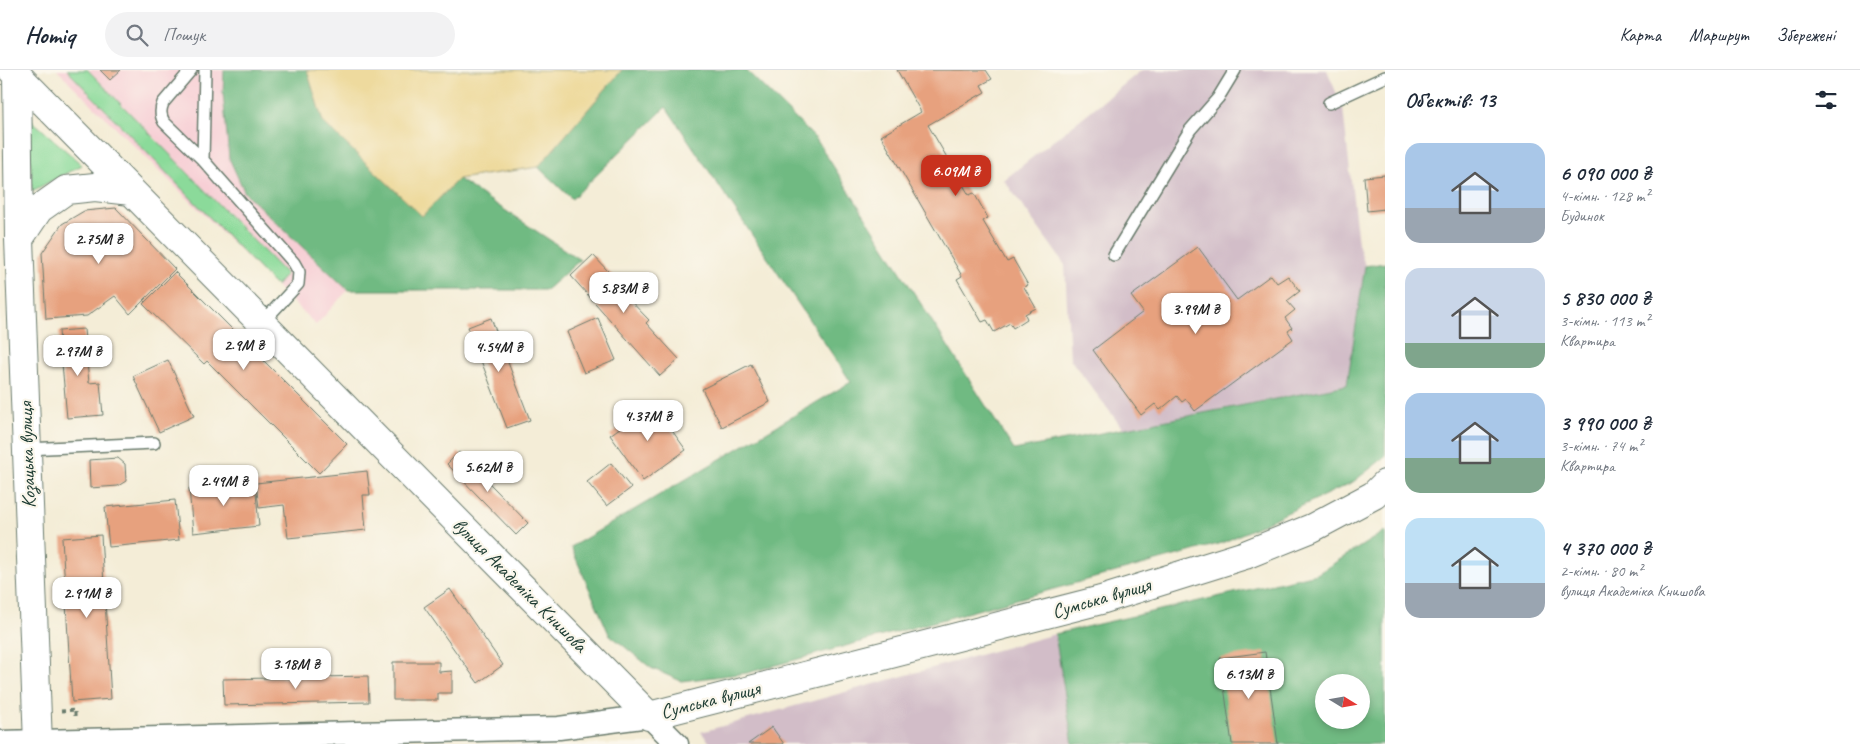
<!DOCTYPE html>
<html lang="uk">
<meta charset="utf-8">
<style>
body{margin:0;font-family:Caveat,sans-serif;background:#f2f2f3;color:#1f2937;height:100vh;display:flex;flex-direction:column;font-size:19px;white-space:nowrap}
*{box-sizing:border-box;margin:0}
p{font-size:16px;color:#747a83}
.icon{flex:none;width:28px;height:28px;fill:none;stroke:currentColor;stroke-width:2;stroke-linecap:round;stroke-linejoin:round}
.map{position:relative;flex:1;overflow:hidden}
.sheet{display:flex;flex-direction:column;background:#fff;width:475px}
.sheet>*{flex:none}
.needle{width:32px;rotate:101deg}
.buttons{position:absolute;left:1315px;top:604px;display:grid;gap:10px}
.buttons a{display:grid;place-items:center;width:55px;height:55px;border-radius:50%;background:#fff;box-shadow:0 2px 8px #0003;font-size:25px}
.price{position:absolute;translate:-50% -42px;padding:0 11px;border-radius:10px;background:#fff;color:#222;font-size:16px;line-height:32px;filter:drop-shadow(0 1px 2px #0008)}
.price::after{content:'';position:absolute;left:50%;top:30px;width:15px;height:11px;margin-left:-8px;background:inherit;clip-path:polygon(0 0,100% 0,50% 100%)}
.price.on{background:#c8321e;color:#fff}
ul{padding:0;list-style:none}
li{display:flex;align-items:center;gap:15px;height:125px;padding:0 20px}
li span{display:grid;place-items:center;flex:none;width:140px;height:100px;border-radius:15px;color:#555}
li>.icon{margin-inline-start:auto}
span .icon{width:60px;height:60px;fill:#fffc;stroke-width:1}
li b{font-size:21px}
h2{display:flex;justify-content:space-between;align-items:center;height:60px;padding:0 20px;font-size:21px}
header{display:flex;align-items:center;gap:30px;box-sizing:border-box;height:70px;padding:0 25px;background:#fff;border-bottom:1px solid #e0e1e3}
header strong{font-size:24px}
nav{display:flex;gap:28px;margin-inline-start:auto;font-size:18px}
.search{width:350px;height:45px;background:#f2f2f3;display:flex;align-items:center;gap:12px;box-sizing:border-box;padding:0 18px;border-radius:28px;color:#747a83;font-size:19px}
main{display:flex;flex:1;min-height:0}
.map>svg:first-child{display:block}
</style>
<header>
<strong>Homiq</strong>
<div class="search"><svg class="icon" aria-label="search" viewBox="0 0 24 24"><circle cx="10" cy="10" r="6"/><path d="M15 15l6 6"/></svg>Пошук</div>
<nav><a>Карта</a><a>Маршрут</a><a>Збережені</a></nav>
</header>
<main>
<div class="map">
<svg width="1385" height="674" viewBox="0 0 1385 674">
<rect width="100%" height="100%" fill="#fbf7ec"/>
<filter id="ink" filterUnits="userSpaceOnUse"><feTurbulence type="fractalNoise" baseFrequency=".02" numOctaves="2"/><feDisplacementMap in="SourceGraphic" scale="10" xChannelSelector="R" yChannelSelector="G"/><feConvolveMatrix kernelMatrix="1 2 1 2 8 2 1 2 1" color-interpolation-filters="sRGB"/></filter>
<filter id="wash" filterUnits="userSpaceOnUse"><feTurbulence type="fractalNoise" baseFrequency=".0096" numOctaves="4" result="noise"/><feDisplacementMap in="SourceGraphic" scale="20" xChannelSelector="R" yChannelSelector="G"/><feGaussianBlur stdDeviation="1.12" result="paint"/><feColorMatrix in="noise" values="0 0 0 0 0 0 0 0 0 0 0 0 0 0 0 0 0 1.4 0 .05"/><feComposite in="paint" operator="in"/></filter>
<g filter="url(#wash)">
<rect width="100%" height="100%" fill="#f4edd7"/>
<path fill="#f7cfd5" d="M 57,0 L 224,0 L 225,52 L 245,123 L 348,220 L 316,255 Z"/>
<path fill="#d2bdc8" d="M 1142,0 L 1327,0 L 1343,39 L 1358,173 L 1365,196 L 1348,315 L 1123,359 L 1070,289 L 1065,195 L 1004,110 Z
M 1055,564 L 1073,674 L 711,674 L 701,662 Z"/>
<path fill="#8bda9a" stroke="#558c67" d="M 67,0 L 88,0 L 286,204 L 276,216 Z
M 28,47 L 82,95 L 32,121 Z"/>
<path fill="#70ba82" stroke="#487c5b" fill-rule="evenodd" d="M 224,0 L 307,0 L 323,52 L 422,146 L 458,109 L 580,190 L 546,220 L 348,220 L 245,123 L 229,88 L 223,23 Z
M 622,0 L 746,0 L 816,69 L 1014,380 L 1347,315 L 1365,196 L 1385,193 L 1385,387 L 1353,412 L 1222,473 L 747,603 L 681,611 L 651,598 L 609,564 L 571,477 L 851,312 L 666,37 L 572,129 L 538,97 Z
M 1385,461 L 1385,674 L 1073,674 L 1055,564 L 1317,504 ZM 1324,612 L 1361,612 L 1361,650 L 1324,650 Z"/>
<path fill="#eeda9e" stroke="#868c69" d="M 307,0 L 622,0 L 538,97 L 458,109 L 422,146 L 323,52 Z"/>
<g id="blocks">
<path fill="#e7a17e" d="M 100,0 L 121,0 L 110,10 Z
M 897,0 L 986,0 L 992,9 L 981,15 L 985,22 L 928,55 L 969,125 L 974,123 L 988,148 L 983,151 L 1007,192 L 1013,189 L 1028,215 L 1024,217 L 1036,238 L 1025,244 L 1027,249 L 1013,258 L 1010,253 L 994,262 L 987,250 L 982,252 L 957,209 L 962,206 L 881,66 L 921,42 Z
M 1385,105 L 1385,139 L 1367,141 L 1364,107 Z
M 116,138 L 175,199 L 130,244 L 115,226 L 87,246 L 46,249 L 42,183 L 62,154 L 84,141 Z
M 1198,177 L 1237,230 L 1271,205 L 1277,213 L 1288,206 L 1300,221 L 1287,231 L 1295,240 L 1285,248 L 1292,258 L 1288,261 L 1293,269 L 1195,341 L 1186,329 L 1182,332 L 1177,326 L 1160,340 L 1155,334 L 1141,345 L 1093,280 L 1143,242 L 1131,226 Z
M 593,185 L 622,216 L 619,219 L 649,250 L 646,253 L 679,289 L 660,306 L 571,206 Z
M 175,202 L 347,374 L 319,403 L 207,291 L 204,294 L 143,234 Z
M 491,248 L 530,350 L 507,358 L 468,257 Z
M 598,248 L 616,290 L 584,303 L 567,262 Z
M 84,259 L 89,313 L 100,312 L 103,345 L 67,348 L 59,261 Z
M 168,290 L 194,346 L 159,362 L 133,306 Z
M 751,294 L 770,332 L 722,357 L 702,319 Z
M 653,334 L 686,380 L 643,411 L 610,365 Z
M 459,382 L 528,453 L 516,465 L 447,394 Z
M 118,388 L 125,394 L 126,411 L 118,416 L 90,418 L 89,390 Z
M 611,393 L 631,418 L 607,436 L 587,412 Z
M 367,401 L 370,425 L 363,425 L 366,460 L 288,468 L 284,435 L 259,438 L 256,413 Z
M 255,412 L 259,456 L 193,463 L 189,418 Z
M 175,430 L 179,470 L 109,477 L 105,437 Z
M 101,465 L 111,629 L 72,632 L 62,468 Z
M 450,519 L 503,595 L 478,613 L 424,537 Z
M 1265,582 L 1278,674 L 1232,674 L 1220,588 Z
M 393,592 L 439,592 L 439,602 L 452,601 L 452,623 L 438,623 L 438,630 L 393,630 Z
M 368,606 L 369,632 L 224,635 L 223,609 Z
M 772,657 L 784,674 L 748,674 Z"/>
</g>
</g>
<g filter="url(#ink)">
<use href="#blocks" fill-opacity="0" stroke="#6a7b6d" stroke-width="1"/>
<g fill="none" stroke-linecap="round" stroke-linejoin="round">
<g stroke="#6a7b6d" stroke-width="14">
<path id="service" d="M 191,0 L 163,33 C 160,40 160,45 164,52 L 203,90
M 205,0 L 203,90 L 294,193 L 299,202 L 298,214 L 262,253
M 1329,33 L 1385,7
M 1114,185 L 1190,60 L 1218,28 L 1235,0
M 27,379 L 154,373"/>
</g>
<g stroke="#6a7b6d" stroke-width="25">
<path id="minor" d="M 0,672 L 559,658 L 649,646 L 677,674"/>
</g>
<g stroke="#6a7b6d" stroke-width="30">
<path id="tertiary" d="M 12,0 L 649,646 L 1101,530 L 1245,485 L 1312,458 L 1374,425 L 1385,414
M 17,6 L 19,169 L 38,674
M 19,169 L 39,139 L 66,120 L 95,117 L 131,121"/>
</g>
<path stroke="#6a7b6d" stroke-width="3" stroke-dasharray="4 4" stroke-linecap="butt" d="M 61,641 L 75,640 L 75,647"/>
<use href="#service" stroke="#fff" stroke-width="11"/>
<use href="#minor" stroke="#fff" stroke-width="22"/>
<use href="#tertiary" stroke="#fff" stroke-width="28"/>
</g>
</g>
<g text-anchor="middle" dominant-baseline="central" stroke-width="4.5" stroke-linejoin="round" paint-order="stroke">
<g font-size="20" fill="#1f3d34" stroke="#fbf7ec">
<text transform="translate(27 385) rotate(-92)">Козацька вулиця</text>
<text transform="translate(520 515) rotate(45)">вулиця Академіка Книшова</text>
<text transform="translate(1101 528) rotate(-16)">Сумська вулиця</text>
<text transform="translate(710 630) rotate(-14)">Сумська вулиця</text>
</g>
</g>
</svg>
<div class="buttons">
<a><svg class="needle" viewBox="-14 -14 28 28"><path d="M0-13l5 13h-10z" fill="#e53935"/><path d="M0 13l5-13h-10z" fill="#747a83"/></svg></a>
</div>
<b class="price on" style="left:956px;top:127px">6.09M ₴</b>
<b class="price" style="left:99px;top:195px">2.75M ₴</b>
<b class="price" style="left:624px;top:244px">5.83M ₴</b>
<b class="price" style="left:1196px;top:265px">3.99M ₴</b>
<b class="price" style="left:244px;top:301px">2.9M ₴</b>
<b class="price" style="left:499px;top:303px">4.54M ₴</b>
<b class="price" style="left:78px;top:307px">2.97M ₴</b>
<b class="price" style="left:648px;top:372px">4.37M ₴</b>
<b class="price" style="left:488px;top:423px">5.62M ₴</b>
<b class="price" style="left:224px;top:437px">2.49M ₴</b>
<b class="price" style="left:87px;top:549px">2.91M ₴</b>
<b class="price" style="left:296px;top:620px">3.18M ₴</b>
<b class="price" style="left:1249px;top:630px">6.13M ₴</b>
</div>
<section class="sheet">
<h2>Об’єктів: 13<svg class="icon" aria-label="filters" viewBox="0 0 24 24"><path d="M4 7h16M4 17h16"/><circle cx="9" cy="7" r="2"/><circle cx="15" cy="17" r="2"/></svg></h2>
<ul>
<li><span style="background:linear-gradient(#a9c7e8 65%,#9aa5b1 0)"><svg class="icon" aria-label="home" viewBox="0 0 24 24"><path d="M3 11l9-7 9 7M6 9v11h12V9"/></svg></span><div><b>6 090 000 ₴</b><p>4-кімн. · 128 m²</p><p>Будинок</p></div></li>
<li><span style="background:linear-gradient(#c9d6e8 75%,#7fa58c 0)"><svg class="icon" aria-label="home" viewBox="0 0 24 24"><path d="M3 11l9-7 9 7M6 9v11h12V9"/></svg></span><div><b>5 830 000 ₴</b><p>3-кімн. · 113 m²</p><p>Квартира</p></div></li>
<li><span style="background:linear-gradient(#a9c7e8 65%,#7fa58c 0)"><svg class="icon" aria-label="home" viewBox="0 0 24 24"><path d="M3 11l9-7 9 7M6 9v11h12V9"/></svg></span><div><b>3 990 000 ₴</b><p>3-кімн. · 74 m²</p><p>Квартира</p></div></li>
<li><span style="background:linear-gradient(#bfe0f5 65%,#9aa5b1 0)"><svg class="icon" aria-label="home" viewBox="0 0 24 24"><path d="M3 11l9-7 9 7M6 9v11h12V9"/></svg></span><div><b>4 370 000 ₴</b><p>2-кімн. · 80 m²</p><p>вулиця Академіка Книшова</p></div></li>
</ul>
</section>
</main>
